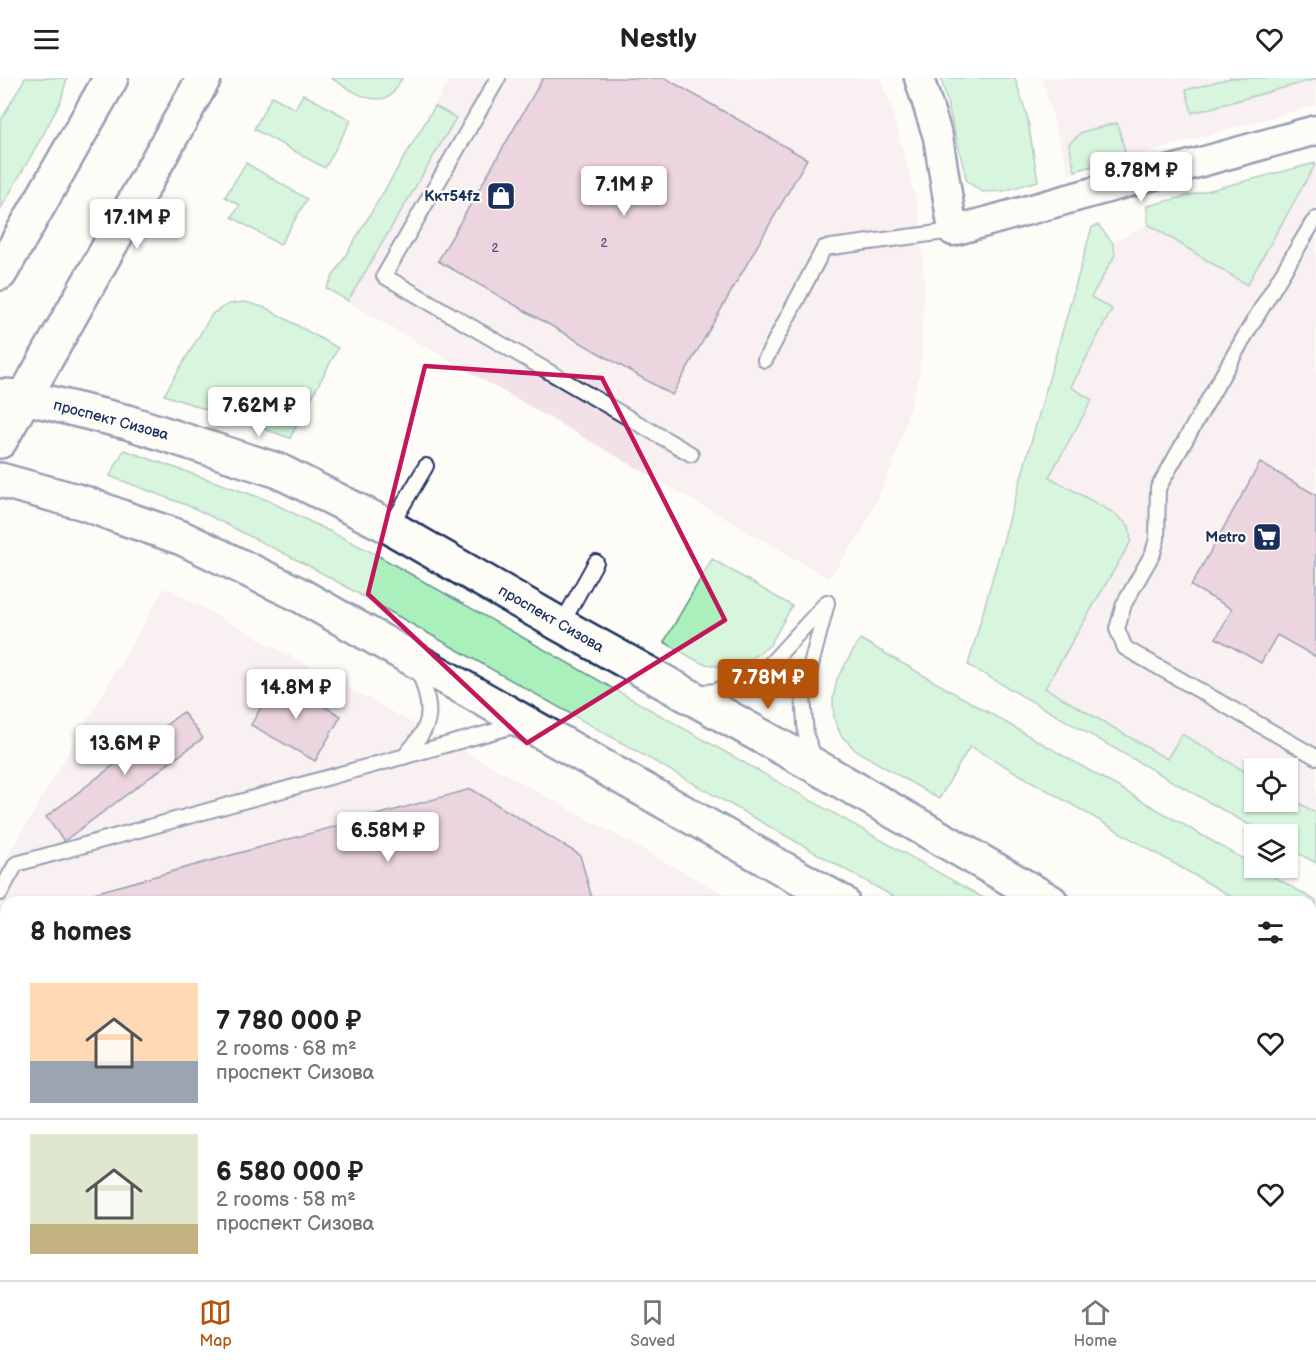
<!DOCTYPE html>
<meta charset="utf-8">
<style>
body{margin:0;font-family:"Balsamiq Sans",sans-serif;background:#f2f2f2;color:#222;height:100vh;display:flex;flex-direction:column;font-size:22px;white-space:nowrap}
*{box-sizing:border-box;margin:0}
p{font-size:20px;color:#767676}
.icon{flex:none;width:33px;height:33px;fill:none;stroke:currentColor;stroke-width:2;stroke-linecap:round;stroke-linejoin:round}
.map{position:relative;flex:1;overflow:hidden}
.side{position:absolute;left:0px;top:818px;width:1317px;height:386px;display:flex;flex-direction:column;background:#fff;border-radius:18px 18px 0 0;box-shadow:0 2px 4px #0004}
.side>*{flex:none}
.buttons{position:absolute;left:1244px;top:680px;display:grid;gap:12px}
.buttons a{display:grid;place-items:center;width:54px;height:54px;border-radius:0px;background:#fff;box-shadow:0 2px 4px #0004;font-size:30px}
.price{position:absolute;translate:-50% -51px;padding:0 14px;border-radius:6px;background:#fff;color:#222;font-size:20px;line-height:39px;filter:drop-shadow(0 2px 3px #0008)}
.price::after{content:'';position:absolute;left:50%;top:36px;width:18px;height:14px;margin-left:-9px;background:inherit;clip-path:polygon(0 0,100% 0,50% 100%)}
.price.on{background:#b45309;color:#fff}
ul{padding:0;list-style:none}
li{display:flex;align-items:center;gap:18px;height:150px;padding:0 30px}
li+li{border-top:2px solid #e0e0e0}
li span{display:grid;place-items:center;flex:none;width:168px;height:120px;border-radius:0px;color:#555}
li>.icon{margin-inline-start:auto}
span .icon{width:72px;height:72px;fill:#fffc;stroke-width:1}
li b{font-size:26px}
h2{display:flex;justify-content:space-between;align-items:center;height:72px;padding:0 30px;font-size:26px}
header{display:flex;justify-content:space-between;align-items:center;height:78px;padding:0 30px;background:#fff;font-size:27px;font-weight:700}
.dock{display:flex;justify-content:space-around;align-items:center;height:84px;border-top:2px solid #e0e0e0;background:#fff;font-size:16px;color:#767676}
.dock a{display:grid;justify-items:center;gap:3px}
.dock .on{color:#b45309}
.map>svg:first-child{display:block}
</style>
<header><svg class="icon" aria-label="menu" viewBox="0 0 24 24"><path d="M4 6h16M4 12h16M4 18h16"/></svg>Nestly<svg class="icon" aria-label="heart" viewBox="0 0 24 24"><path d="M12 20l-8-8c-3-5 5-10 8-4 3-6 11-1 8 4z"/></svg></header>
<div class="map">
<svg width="1316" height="1202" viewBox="0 0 1316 1202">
<rect width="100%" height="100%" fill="#fdfcf7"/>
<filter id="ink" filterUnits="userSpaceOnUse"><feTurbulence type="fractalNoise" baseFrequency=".0167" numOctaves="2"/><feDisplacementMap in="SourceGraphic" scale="12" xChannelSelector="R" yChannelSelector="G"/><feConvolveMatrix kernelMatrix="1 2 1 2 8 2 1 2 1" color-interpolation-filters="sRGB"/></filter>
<g filter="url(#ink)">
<path fill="#f2e2e8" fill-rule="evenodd" d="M 451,0 L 880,0 L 890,26 L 919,133 L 924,205 L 920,294 L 894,384 L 862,454 L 829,500 L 363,233 L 326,210 Z
M 1042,0 L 1316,0 L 1316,27 L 1069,96 Z
M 1316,85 L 1316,785 L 1287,769 L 1287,756 L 1265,756 L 968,587 L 1092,149 L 1098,147 L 1113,165 L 1148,146 L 1147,128 ZM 1254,690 L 1287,690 L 1287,723 L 1254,723 Z
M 165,509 L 736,823 L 6,824 L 6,1197 L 1311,1197 L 1311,1139 L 1316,1142 L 1316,1202 L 0,1202 L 0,792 Z"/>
<path fill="#a9f0bd" stroke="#62908e" stroke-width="1.5" d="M 25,0 L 67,0 L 61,22 L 43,57 L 0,132 L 0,44 Z
M 331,0 L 402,0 C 399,5 396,12 392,16 C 375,31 346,9 331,0 Z
M 941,0 L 1015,0 L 1027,38 L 1038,103 L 1003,113 L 982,114 L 967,103 Z
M 1230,0 L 1316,0 L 1316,1 L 1192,35 L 1186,12 Z
M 303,16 L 351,42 L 325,90 L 254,51 L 272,18 L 295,31 Z
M 435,28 L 456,40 L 348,223 L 326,210 Z
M 1117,45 L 1125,73 L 1119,80 L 1075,93 L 1069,66 L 1082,54 Z
M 246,85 L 307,121 L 280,167 L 232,139 L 240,127 L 225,119 Z
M 1316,85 L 1247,207 L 1148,146 L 1147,128 Z
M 1098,147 L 1113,165 L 1115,177 L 1091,219 L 1112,231 L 1071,309 L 1092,322 L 1049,399 L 1114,435 L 1129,448 L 1131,463 L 1045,610 L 1167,681 L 1182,656 L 1254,699 L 1254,723 L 1287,723 L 1287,718 L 1316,735 L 1316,785 L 1287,769 L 1287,756 L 1265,756 L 968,587 L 1092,149 Z
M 245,224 L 266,230 L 338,270 L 290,360 L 164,317 L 212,236 L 228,226 Z
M 124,372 L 267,422 L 375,476 L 989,823 L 901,823 L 313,490 L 194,430 L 110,398 Z
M 712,481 L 792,528 L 770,567 L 749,582 L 727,590 L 701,585 L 664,564 Z
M 860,561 L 1254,787 L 1254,789 L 1257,789 L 1316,823 L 1316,868 L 1311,865 L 1311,824 L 1239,823 L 970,668 L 939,721 L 855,672 L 841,657 L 834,641 L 833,622 L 837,601 Z
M 1311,1006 L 1316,1009 L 1316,1059 L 1311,1056 Z"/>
<path fill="#d9a7c4" stroke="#1b2f5e" stroke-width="1.5" d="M 543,0 L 665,0 L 807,81 L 672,317 L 438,183 Z
M 1260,385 L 1316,417 L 1316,579 L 1277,557 L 1261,585 L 1216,560 L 1232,531 L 1191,508 Z
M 277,601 L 341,638 L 315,683 L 251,647 Z
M 183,634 L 203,660 L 64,763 L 46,739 Z
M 471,711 L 580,777 L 593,824 L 95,824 L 94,815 Z"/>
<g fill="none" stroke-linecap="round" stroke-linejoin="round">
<g stroke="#1b2f5e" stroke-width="18">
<path id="service" d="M 498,0 L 384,198 L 691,376
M 1316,141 L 1312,146 L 1246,256 L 1158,410 L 1157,461 L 1153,475 L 1124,526 L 1117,551 L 1125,570 L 1316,679
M 765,282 L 824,170 L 953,153
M 390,449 L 426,388
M 561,547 L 596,484
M 699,615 L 715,613 L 763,594 L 827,524
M 404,679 C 412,669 422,659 426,647 C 433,631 424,606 418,591
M 815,681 L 806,658 L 803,618 L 827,525
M 0,815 L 16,786 L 521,646
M 1311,1179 L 1316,1182
M 718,1202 L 721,1197
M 932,1202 L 935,1197
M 1134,1202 L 1136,1197"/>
</g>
<g stroke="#1b2f5e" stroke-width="33">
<path id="minor" d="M 919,0 L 938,59 L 953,153 L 1316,52"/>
</g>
<g stroke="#1b2f5e" stroke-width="38">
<path id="tertiary" d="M 0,318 L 25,319 L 127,344 L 279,393 L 390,449 L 561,547 L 817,689 L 1051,824
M 0,402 L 84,425 L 121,439 L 182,460 L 298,516 L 842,824
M 1311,973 L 1316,976
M 1311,1090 L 1316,1093"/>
</g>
<g stroke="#1b2f5e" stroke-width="38">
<path id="secondary" d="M 0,195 L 111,0
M 0,363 L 204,0"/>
</g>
<use href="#service" stroke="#fdfcf7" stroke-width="14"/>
<use href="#minor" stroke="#fdfcf7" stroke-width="28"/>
<use href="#tertiary" stroke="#fdfcf7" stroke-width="33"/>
<use href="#secondary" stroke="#fdfcf7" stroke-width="33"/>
</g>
</g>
<path d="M0 0H1316V1202H0ZM 425,288 L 602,300 L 725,542 L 527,665 L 368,516 Z" fill="#fdfcf7" fill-opacity=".55" fill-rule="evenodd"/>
<path fill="none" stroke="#c2185b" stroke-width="4.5" stroke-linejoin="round" d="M 425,288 L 602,300 L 725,542 L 527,665 L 368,516 Z"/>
<defs>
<g id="shop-square" transform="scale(1.5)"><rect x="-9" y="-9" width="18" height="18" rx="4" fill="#1b2f5e" stroke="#fdfcf7"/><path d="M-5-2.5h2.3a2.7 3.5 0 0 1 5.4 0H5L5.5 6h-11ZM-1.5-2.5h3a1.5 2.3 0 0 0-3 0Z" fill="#fff"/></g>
<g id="supermarket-square" transform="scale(1.5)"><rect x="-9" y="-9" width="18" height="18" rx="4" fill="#1b2f5e" stroke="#fdfcf7"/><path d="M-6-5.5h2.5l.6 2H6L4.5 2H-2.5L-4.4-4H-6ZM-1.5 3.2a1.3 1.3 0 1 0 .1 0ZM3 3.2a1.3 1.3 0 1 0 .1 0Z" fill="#fff"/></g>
</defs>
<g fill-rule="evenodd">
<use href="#shop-square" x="501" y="118"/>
<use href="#supermarket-square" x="1267" y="459"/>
</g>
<g text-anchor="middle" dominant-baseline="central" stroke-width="4.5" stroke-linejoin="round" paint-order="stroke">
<g font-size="12" fill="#4a4d78">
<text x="604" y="165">2</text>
<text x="495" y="170">2</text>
</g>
<g font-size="15" font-weight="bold" fill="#1b2f5e" stroke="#fdfcf7" text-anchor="end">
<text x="480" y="118">Kкт54fz</text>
<text x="1246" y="459">Metro</text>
</g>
<g font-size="15" fill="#1b2f5e" stroke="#fdfcf7">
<text transform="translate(111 342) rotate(15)">проспект Сизова</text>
<text transform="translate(551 541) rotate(30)">проспект Сизова</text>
</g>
</g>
</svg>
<div class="buttons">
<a><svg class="icon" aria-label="locate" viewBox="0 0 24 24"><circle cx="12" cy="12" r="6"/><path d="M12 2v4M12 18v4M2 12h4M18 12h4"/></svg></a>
<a><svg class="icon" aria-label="layers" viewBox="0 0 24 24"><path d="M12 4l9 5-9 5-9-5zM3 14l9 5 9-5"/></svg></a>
</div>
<b class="price" style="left:1141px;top:125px">8.78M ₽</b>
<b class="price" style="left:624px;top:139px">7.1M ₽</b>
<b class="price" style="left:137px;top:172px">17.1M ₽</b>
<b class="price" style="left:259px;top:360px">7.62M ₽</b>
<b class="price on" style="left:768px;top:632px">7.78M ₽</b>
<b class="price" style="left:296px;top:642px">14.8M ₽</b>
<b class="price" style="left:125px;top:698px">13.6M ₽</b>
<b class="price" style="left:388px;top:785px">6.58M ₽</b>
<section class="side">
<h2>8 homes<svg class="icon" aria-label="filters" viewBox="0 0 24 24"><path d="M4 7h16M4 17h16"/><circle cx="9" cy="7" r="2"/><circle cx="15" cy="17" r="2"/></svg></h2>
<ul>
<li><span style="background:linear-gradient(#ffd9b3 65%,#9aa5b1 0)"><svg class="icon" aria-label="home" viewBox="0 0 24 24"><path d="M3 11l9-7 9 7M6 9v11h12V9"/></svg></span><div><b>7 780 000 ₽</b><p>2 rooms · 68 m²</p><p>проспект Сизова</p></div><svg class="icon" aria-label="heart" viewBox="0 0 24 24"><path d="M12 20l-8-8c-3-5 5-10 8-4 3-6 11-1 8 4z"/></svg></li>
<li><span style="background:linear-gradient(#dfe7d0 75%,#c2b280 0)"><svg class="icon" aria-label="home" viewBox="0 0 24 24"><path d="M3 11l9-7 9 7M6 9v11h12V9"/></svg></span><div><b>6 580 000 ₽</b><p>2 rooms · 58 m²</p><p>проспект Сизова</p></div><svg class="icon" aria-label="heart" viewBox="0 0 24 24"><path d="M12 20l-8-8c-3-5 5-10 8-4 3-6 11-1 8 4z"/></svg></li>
</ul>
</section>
</div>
<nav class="dock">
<a class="on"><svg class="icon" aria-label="map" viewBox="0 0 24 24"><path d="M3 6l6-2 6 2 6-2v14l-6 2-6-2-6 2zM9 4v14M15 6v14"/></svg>Map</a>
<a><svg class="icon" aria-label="saved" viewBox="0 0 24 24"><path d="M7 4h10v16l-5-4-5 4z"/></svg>Saved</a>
<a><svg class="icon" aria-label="home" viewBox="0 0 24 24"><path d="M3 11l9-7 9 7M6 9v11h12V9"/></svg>Home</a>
</nav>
